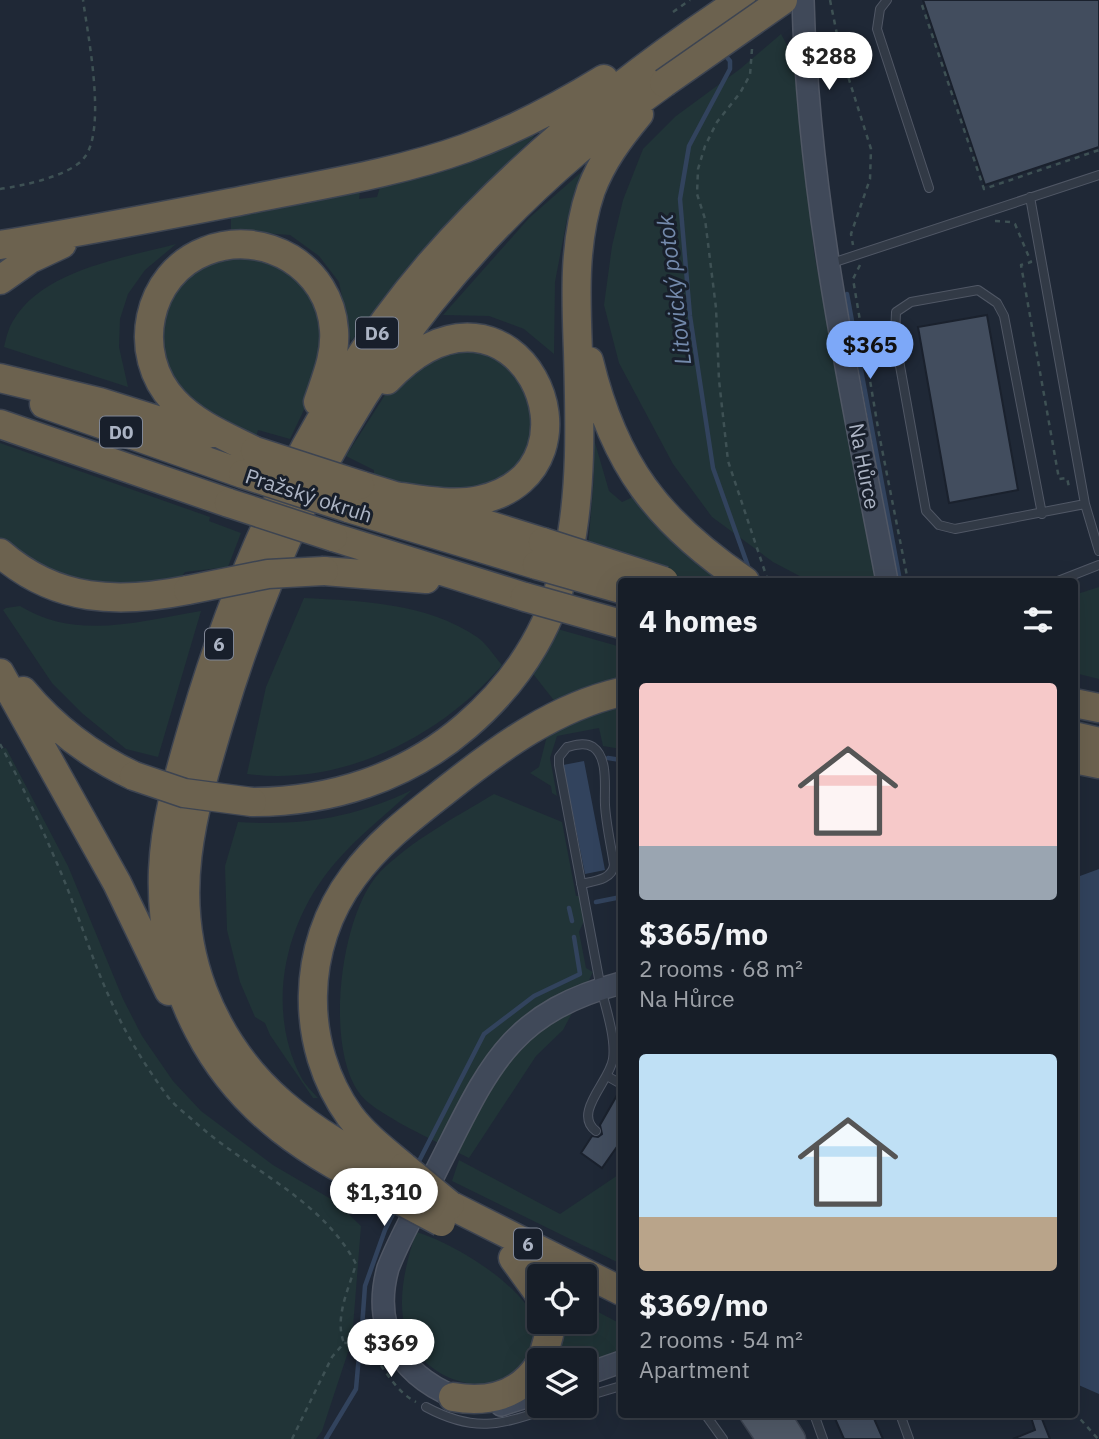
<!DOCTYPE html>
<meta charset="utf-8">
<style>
body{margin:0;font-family:"IBM Plex Sans",sans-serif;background:#202730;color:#f1f3f6;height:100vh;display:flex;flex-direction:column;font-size:26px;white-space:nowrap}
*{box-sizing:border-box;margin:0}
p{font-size:23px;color:#9ea2a8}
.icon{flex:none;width:38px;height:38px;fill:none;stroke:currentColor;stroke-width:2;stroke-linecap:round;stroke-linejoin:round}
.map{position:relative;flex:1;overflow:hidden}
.panel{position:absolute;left:618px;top:578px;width:460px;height:840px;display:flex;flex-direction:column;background:#171e28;border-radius:7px;box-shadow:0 7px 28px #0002,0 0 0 2px #363c45}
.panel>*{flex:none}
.controls{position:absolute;left:527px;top:1264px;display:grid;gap:14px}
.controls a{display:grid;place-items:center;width:70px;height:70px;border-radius:7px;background:#171e28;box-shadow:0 7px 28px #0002,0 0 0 2px #363c45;font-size:35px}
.price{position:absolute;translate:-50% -60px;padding:0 16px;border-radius:24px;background:#fff;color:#222;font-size:23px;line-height:46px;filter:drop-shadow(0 2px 4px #0008)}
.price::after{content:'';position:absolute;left:50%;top:42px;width:21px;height:16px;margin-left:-10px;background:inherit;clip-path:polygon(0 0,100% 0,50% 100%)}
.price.selected{background:#7da8f8;color:#111}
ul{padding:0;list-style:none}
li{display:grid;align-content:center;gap:14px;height:371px;padding:0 21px}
li span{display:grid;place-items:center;height:217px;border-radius:7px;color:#555}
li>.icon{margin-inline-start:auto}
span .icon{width:126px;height:126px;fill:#fffc;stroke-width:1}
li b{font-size:30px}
h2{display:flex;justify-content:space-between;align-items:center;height:84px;padding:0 21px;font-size:30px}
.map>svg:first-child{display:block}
</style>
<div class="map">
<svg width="1099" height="1439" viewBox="0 0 1099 1439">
<rect width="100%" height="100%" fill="#1f2836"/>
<path fill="#213437" d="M 781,34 L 794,58 L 814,252 L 876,581 L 809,581 L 773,562 L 712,517 L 673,464 L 619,363 L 604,305 L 612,246 L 623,200 L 643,149 L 676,116 L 740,69 Z
M 532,134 L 534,137 L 473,197 L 412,266 L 351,341 L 339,282 L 319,256 L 290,235 L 231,231 L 231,215 L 361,185 L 359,199 L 377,197 L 381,184 Z
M 594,161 L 594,165 L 567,219 L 555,282 L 554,354 L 524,329 L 489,316 L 443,315 L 529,218 Z
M 176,244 L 145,270 L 128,294 L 120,319 L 119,347 L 128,387 L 4,347 C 6,339 8,329 13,321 C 42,270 124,258 176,244 Z
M 218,253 L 263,253 L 319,299 L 324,368 L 290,439 L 258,430 L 256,437 L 186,403 L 158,358 L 166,296 Z
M 455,346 L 516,364 L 538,433 L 505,483 L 434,493 L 374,475 L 374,470 L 346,456 L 392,384 Z
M 589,422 L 609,491 L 622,502 L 633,497 C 656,528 682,552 713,575 L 715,581 L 690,581 L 588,548 L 594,476 Z
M 0,443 L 210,517 L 209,521 L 241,533 L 228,567 L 185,572 L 177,583 L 141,588 L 68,579 L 8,546 L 0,538 Z
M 1099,587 L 1099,679 L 1075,673 L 1074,595 Z
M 304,598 C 363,601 427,603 477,637 C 487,644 494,656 502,665 C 442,736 342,787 247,774 L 266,687 Z
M 20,606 C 76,641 140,621 201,611 L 158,757 L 126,749 L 83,714 L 52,683 L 3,610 L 6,608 Z
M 554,628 L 621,647 L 621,680 L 556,703 L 530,670 Z
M 621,705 L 621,749 L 603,746 L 599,728 L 557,736 L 550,758 L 557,796 L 552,793 L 551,786 L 530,773 L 539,767 L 548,732 L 579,717 Z
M 6,748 L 68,866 L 123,999 L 142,1036 L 173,1081 L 201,1111 L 273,1165 L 336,1202 L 361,1226 L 352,1340 L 322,1431 L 316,1439 L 0,1439 L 0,749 Z
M 412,790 C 387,814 357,837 335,863 C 285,921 265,1007 301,1077 C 305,1085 312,1091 318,1098 L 313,1098 L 270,1035 L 265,1023 L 255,1017 L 240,982 L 227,930 L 225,866 L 238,822 C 302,826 354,818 412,790 Z
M 494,794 L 562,822 L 576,896 L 579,896 L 584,921 L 579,932 L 586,968 L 593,972 L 588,982 L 577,985 L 580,998 L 563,1030 L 536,1056 L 469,1158 C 444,1145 374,1114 360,1094 C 324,1047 340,914 380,872 C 412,840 456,817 494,794 Z
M 459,1160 L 560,1214 L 621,1173 L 621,1264 L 452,1181 Z
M 416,1232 C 454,1242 558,1303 536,1351 C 533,1357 530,1366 525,1369 C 514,1377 498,1382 486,1388 C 471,1384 453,1381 440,1373 C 387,1341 400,1281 416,1232 Z
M 585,1305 L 621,1324 L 621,1350 L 585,1363 L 584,1360 L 555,1360 L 561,1321 L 584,1321 Z"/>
<path fill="#32435d" d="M 584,761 L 605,870 L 585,874 L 563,765 Z
M 1099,869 L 1099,1394 L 1074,1383 L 1074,872 L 1080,876 Z"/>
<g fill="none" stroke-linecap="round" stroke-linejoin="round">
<path stroke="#32435d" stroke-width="4.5" d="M 724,54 L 730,61 L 730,69 L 689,146 L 680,199 L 690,316 L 713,468 L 749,569
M 847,294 L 900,581
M 608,758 L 621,760
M 596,902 L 621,897
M 569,908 L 572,921
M 417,1165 L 484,1034 L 534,996 L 580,974 L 574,937
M 362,1327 L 365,1286 L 385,1230 L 396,1208
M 326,1439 L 356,1389 L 359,1355"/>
</g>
<path fill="#424d5e" stroke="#1a212d" stroke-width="2" d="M 923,0 L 1099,0 L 1099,147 L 985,185 Z
M 987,315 L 1018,490 L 949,503 L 918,327 Z
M 620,1090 L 621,1141 L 602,1168 L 581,1153 L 592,1136 L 598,1137 L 602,1134 L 600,1125 Z
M 833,1414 L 872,1414 L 883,1439 L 844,1439 Z
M 1030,1414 L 1040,1414 L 1050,1439 L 1013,1439 L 1035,1430 Z"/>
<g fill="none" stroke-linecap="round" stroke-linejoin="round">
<g stroke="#505765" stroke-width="10">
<path id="lane" d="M 887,0 L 880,9 L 877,29 L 929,188
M 1030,197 L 1085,504 L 1099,551
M 829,264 L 1099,175
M 1042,514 L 1004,316 L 997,303 L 978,290 L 911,302 L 896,312 L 895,338 L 926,511 L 939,525 L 955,529 L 1085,504
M 1058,581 L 1099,565
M 581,884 C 594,881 612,880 614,865 C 611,845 606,824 605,805 C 604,789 609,758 593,747 C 585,742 576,745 567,747 L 559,757 L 559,765 L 601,989 C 606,1008 616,1039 613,1059 C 610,1081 572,1113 596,1131
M 607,1076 L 621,1084
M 584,1397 L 621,1386
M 426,1407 C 480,1436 506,1422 560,1405
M 705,1414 L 723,1439
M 814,1414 L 823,1439
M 900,1414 L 909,1439"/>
</g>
<g stroke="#505765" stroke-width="24">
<path id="secondary" d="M 803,0 C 808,198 850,387 887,581
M 584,1375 L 621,1362
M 466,1401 C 405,1381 370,1333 388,1268 C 402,1232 423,1198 440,1163 C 489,1067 509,1013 621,983
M 501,1405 L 539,1393"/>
</g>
<g stroke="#3c4350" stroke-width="27">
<path id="primary" d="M 752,1414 L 769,1439
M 777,1414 L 793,1439"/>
</g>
<g stroke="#3d4451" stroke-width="31">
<path id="highway" d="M 0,245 C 82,232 163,216 245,200 C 318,185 397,173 466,148 C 514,130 560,106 604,79
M 0,280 L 30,259 L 62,244
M 589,361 C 614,465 658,522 745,581
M 0,378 L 100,402 L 205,435
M 387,380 C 515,246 617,469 480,500 C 453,506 423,500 395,496
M 44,404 L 243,474
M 0,424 L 229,503
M 255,451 C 227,437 195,424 174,401 C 130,354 146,274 206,251 C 264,228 330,267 334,330 C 336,355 326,378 318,402
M 360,485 L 543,542
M 348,508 L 537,565
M 333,537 L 525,597
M 0,553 C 56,602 118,604 188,590
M 324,571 L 426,579
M 0,673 L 117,883 L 169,991
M 23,691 C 53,727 91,756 134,776
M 1074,703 L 1099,708
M 1074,736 L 1099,742
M 1074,759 L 1099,764
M 252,802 C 330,802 406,778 466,726 C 585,624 582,496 578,352 C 576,298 573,242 591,190 C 602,161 619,138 639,114
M 404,1167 C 385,1151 365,1136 350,1116 C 299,1045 301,946 353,877 C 379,841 416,814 450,787 C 502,746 556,707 621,692
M 399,1178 C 311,1131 241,1089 203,991 C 167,897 192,813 220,720 C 300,451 434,247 664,83
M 390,1195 C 310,1154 242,1114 199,1031 C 173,982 161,926 163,870 C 165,820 180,771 194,723 C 243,556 317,396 431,263 C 521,160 627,75 741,0
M 450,1205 L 621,1291
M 513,1258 L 539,1294
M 542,1360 L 549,1335 L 549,1321
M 453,1397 C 487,1403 519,1396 539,1365"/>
</g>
<path stroke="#3e5154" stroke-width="2.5" stroke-dasharray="5 5" stroke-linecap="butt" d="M 830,0 L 841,54 L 871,149 L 870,179 L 851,234 L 853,245
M 922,5 L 984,189 L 1099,150
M 673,12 L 690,0
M 752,49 L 750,75 L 740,93 L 717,122 L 705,146 L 698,169 L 697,194 L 705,219 L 716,308 L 719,380 L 728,461 L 768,581
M 0,189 C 22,186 70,176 84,158 C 107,130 88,36 83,0
M 995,221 L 1011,222 L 1015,224 L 1031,262 L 1021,265 L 1059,479 L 1067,478 L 1069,487
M 860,265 L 853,279 L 879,434 L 908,581
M 0,744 C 22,784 41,826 59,868 C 78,912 91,958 111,1001 C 126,1035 146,1067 168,1097 C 175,1106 186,1114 195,1122 C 248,1170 321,1198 356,1264 C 349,1288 334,1318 344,1343
M 362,1342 C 381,1360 392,1390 416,1402
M 1074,1412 L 1098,1439
M 292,1439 L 332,1357 L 344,1343 L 362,1342 L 371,1332"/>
<use href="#lane" stroke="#323a46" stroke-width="8"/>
<use href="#secondary" stroke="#404959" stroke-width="21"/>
<use href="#primary" stroke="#505967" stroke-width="24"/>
<use href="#highway" stroke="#6c624f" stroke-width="28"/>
<g stroke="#3d4451" stroke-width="31" stroke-linecap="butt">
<path id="highway-bridge" d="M 664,83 L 783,0
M 255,451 L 360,485
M 243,474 L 348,508
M 229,503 L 333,537
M 543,542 L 664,581
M 537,565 L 621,589
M 188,590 L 268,574 L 324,571
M 525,597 L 621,624
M 134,776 L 184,793 L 252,802
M 404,1167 L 450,1205
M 390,1195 L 441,1222"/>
</g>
<use href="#highway-bridge" stroke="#6c624f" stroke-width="28"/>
</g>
<g text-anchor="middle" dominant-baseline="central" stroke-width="6" stroke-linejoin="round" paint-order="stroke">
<g fill="#181f2b" stroke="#808796" stroke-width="2">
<rect x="356" y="317.5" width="42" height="31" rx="5"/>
<rect x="100" y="416.5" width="42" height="31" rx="5"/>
<rect x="205" y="628.5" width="28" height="31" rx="5"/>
<rect x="514" y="1228.5" width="28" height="31" rx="5"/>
</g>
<g font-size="19" font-weight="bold" fill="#acb4c4">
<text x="377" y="333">D6</text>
<text x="121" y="432">D0</text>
<text x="219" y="644">6</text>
<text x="528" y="1244">6</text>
</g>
<g font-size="21" fill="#acb4c4" stroke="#181f2b">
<text transform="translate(865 466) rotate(79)">Na Hůrce</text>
<text transform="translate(309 495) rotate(18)">Pražský okruh</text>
</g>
<g font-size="23" font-style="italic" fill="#748aac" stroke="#181f2b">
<text transform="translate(673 290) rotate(-97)">Litovický potok</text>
</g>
</g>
</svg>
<div class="controls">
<a><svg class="icon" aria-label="locate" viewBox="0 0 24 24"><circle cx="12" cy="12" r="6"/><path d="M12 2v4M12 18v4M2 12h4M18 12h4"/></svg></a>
<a><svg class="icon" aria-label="layers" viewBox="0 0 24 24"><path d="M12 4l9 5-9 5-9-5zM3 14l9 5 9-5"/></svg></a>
</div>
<b class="price" style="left:829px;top:92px">$288</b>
<b class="price selected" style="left:870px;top:381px">$365</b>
<b class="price" style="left:384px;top:1228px">$1,310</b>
<b class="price" style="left:391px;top:1379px">$369</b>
<section class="panel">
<h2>4 homes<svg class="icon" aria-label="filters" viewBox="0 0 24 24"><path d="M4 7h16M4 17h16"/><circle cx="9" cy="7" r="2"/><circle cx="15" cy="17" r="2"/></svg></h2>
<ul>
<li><span style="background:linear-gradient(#f6c9c9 75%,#9aa5b1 0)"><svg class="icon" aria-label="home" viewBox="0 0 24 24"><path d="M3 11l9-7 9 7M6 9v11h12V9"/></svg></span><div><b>$365/mo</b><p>2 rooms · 68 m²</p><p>Na Hůrce</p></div></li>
<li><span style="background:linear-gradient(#bfe0f5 75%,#b9a48a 0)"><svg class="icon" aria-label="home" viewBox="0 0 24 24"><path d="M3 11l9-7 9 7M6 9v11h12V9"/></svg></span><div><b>$369/mo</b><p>2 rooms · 54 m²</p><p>Apartment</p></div></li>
</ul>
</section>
</div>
